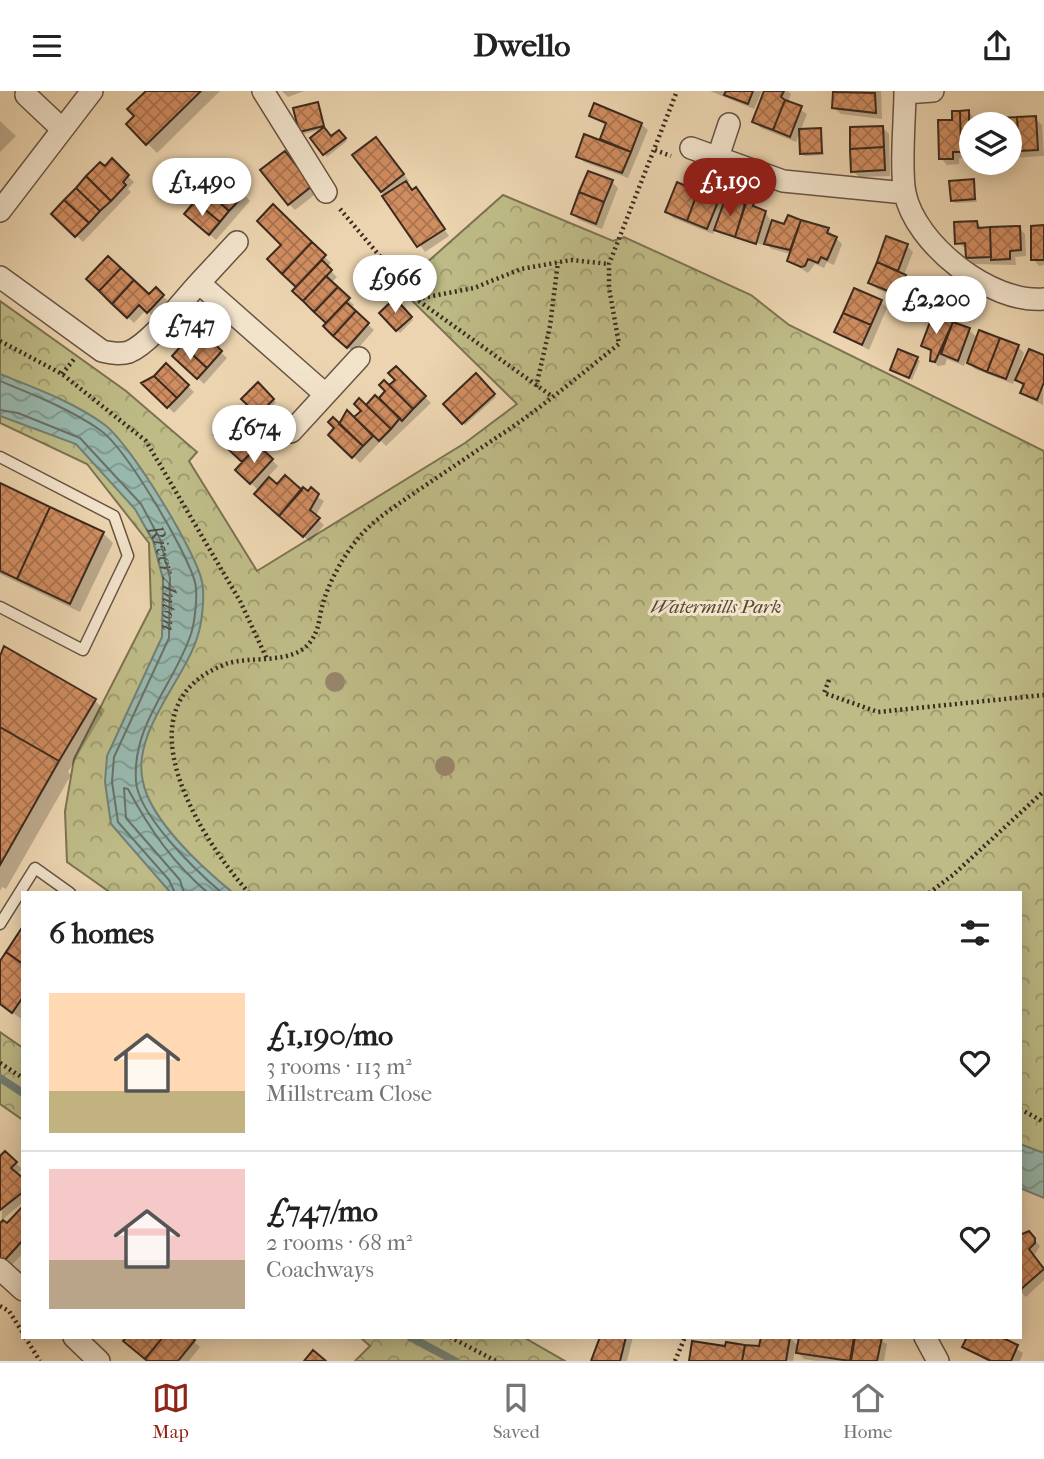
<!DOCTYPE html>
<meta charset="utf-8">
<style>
body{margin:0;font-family:"IM FELL French Canon",serif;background:#f2f2f2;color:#222;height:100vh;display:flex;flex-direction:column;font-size:26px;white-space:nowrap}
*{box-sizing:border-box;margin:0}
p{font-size:23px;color:#767676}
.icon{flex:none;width:38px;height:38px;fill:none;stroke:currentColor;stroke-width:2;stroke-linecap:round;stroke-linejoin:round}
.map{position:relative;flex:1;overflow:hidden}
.drawer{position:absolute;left:21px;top:800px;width:1001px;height:448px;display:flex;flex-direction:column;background:#fff;border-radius:0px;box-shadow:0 4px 18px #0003}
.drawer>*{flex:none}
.buttons{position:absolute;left:959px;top:21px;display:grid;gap:14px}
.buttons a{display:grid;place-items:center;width:63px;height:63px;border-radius:50%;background:#fff;box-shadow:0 4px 18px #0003;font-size:35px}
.price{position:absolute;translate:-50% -60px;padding:0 16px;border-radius:24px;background:#fff;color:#222;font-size:23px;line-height:46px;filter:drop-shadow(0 2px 4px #0008)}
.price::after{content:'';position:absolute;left:50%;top:42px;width:21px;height:16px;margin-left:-10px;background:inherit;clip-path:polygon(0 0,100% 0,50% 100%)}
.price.on{background:#8f2418;color:#fff}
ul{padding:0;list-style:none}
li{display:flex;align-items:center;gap:21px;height:175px;padding:0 28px}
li+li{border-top:2px solid #e0e0e0}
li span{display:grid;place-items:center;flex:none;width:196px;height:140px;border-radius:0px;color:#555}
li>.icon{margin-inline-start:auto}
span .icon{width:84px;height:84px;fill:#fffc;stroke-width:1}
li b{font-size:30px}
h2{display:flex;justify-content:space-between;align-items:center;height:84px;padding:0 28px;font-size:30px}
header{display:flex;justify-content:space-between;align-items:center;height:91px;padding:0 28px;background:#fff;font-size:32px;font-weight:800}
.tab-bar{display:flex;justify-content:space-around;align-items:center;height:98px;border-top:2px solid #e0e0e0;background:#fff;font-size:19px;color:#767676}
.tab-bar a{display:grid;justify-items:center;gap:4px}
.tab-bar .on{color:#8f2418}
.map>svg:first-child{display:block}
</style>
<header><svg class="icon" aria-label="menu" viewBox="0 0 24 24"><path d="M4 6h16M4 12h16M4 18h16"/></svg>Dwello<svg class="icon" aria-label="share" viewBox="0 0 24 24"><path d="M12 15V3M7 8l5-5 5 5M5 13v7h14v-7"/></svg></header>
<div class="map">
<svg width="1044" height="1270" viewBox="0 0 1044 1270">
<defs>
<pattern id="forest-crowns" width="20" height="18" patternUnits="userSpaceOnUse" patternTransform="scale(1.75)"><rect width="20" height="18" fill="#bebb86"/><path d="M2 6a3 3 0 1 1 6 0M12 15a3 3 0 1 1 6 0" fill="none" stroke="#9c986d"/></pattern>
<pattern id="water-waves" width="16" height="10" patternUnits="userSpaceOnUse" patternTransform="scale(1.75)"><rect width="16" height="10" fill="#98b8ae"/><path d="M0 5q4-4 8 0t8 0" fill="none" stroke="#7d968d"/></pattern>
<pattern id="building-cross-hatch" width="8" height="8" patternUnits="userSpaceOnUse" patternTransform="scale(1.75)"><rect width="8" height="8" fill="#d08d60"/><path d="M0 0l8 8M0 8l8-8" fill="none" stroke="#aa734f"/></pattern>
</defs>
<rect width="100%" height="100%" fill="#ebd4af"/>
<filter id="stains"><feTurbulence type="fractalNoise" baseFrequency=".00286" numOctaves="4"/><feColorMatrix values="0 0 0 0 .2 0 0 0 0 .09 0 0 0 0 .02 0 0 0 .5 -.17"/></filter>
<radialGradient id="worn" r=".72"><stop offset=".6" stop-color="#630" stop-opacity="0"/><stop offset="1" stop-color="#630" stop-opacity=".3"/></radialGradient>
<path fill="url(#forest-crowns)" stroke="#7c7252" stroke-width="2" d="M 503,104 L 613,150 L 624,146 L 751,204 L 789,234 L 1044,360 L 1044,1092 L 1020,1078 L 1020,802 L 111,802 L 67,771 L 65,720 L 74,668 L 151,517 L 149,452 L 87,373 L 0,332 L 0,210 L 126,300 L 197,361 L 189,370 L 257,480 L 465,352 L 517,313 L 395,193 L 424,174 Z
M 0,941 L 23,957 L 23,1029 L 0,1013 Z
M 360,1246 L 523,1246 L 565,1270 L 355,1270 L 370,1255 Z"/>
<path fill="url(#water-waves)" stroke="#737f75" stroke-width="2" d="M 0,283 C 35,297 74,311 105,334 C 130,353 196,460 202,491 C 205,505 202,531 198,544 C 185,589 131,641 143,691 C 151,730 203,777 232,801 L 170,801 L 111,733 L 105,691 L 107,665 L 162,546 L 163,488 L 153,450 L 135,418 L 76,353 L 0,325 Z
M 1020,1053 L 1044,1062 L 1044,1107 L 1020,1097 Z"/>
<path fill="#0003" d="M 148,0 L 220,0 L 157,62 L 128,33 L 136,25 Z
M 282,0 L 304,0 L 288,6 Z
M 710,0 L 762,0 L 754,18 Z
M 766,0 L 788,0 L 791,3 L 788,11 L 807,23 L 796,51 L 761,37 L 754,31 Z
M 844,0 L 881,0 L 882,28 L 841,23 L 834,17 Z
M 317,13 L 325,37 L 304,43 L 301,40 Z
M 969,21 L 979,33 L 971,33 L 971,67 L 959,67 L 959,73 L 947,74 L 941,67 L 954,30 Z
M 591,24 L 641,33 L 648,39 L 628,87 L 584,71 L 578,65 L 601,51 L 607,35 Z
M 1035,27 L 1042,34 L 1044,65 L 1010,67 L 1010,33 L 1001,33 L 1001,29 Z
M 0,30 L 16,45 L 0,61 Z
M 883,37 L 889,43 L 890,85 L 859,86 L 853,80 Z
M 820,39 L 824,64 L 805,65 L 802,63 Z
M 339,41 L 347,50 L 327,66 L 312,48 L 332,47 Z
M 382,54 L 409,90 L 406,93 L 422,105 L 449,145 L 425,161 L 355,64 Z
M 284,62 L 317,102 L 295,119 L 289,113 Z
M 112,70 L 134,91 L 128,98 L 131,101 L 83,151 L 54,123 Z
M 973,90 L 977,111 L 955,112 L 952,109 Z
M 612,91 L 618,97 L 602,138 L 579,129 L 573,123 Z
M 705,95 L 710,104 L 725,113 L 734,116 L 735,112 L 746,116 L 753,113 L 766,122 L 771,130 L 785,135 L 789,126 L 828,139 L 842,153 L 834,174 L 827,171 L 824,177 L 815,173 L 808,182 L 789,170 L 791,163 L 772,158 L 764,151 L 763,154 L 721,140 L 721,144 L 762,158 L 723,145 L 715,138 L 713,143 L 673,127 L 667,121 Z
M 244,103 L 250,110 L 216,149 L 193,129 Z
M 273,116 L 331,172 L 327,176 L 337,186 L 331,192 L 354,214 L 351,218 L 374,239 L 354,262 L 326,235 L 329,232 L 298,197 Z
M 976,131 L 984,139 L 1019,137 L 1025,143 L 1026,165 L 1015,166 L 1016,174 L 974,173 L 968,167 L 967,158 L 957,152 Z
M 1044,136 L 1044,174 L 1039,175 L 1033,168 Z
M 887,148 L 907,155 L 913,161 L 904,184 L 911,191 L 904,209 L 877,198 L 870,192 Z
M 89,188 L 150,205 L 156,199 L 169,211 L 154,226 L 146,219 L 134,232 Z
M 395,210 L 413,229 L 400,242 L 381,222 Z
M 881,211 L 887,217 L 869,259 L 836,241 Z
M 934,225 L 969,239 L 978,247 L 1018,256 L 1024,262 L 1017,282 L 1020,283 L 1044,266 L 1043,314 L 1028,307 L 1022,301 L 1024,296 L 1015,287 L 1013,293 L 975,278 L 966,269 L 964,275 L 947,268 L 945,274 L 938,275 L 932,269 L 933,262 L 923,254 Z
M 198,240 L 227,267 L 204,293 L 175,265 Z
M 917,268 L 920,270 L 912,289 L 892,278 Z
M 166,274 L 194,301 L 174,322 L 144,292 L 148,288 L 150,291 Z
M 396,277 L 431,312 L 386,355 L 381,350 L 360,372 L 331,344 L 379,310 L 397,289 Z
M 476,285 L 496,306 L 465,334 L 445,313 Z
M 258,294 L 276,311 L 262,325 L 244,308 Z
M 238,322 L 270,353 L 263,361 L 278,375 L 267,387 L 277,396 L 286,387 L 324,410 L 315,426 L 324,434 L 310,451 L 263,409 L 266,393 L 264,391 L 257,398 L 243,385 L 244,371 L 216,344 Z
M 0,394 L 103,442 L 113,452 L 80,521 L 0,483 Z
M 5,557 L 95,610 L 105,619 L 68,681 L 71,684 L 6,798 L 2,796 L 0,800 L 0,567 Z
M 23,839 L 23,929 L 0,913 L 0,873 Z
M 0,1062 L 2,1065 L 5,1062 L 22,1078 L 16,1084 L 23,1090 L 23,1111 L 2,1129 Z
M 23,1118 L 23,1162 L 10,1176 L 0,1167 L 0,1135 L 8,1134 Z
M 1028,1142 L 1040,1155 L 1034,1165 L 1044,1176 L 1044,1189 L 1026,1206 L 1020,1200 L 1020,1146 Z
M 129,1246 L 189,1246 L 200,1256 L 189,1270 L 148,1270 Z
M 598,1246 L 633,1246 L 627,1270 L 593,1270 L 601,1247 Z
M 763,1246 L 789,1246 L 799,1256 L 800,1246 L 875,1246 L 887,1253 L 884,1270 L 816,1270 L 804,1268 L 795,1259 L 793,1270 L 691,1270 L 727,1257 L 761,1257 Z
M 969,1246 L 997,1246 L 1023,1262 L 1020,1270 L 987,1270 L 964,1256 Z"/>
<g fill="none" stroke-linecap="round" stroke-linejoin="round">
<g stroke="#6a7166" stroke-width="2">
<path d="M 0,290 C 34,304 70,318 100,339 C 126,357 186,459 195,491 C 198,503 195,530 191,543 C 174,594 132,633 136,690 C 138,724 196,780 222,802"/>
<path id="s1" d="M 0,319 L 18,322 L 80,347 L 141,413 L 160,448 L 170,487 L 169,547 L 114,666 L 112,691 L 118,731 L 169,789 L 175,802"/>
<path d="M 184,802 L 180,789 L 126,727 L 124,697 L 128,698 C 150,739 173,772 208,802"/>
</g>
<path stroke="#737f75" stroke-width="8" d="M 0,987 L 23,1002
M 410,1246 L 455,1270"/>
</g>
<path fill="url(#building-cross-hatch)" stroke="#3b2a1f" stroke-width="2" d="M 146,0 L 201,0 L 146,54 L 126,33 L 134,25 L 127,18 Z
M 726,0 L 753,0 L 748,13 L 724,4 Z
M 764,0 L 784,0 L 781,6 L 785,9 L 773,39 L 752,31 Z
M 833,1 L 875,2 L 876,22 L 832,17 Z
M 785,9 L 802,15 L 790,46 L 773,39 Z
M 318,11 L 324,35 L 299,41 L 293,17 Z
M 594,12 L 642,32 L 631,61 L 600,48 L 606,32 L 589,25 Z
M 969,19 L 969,30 L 978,30 L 978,33 L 971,33 L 971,61 L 961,61 L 960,20 Z
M 952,20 L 960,20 L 961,61 L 953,61 L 953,68 L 939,68 L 938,29 L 952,29 Z
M 1036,25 L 1038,59 L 1019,60 L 1017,26 Z
M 1017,26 L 1019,60 L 1010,61 L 1010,33 L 999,33 L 999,27 Z
M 883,35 L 884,56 L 850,58 L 850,36 Z
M 324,36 L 331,45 L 339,39 L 346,47 L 323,64 L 310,47 Z
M 821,37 L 822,62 L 800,63 L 799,38 Z
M 584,43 L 631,61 L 622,82 L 576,66 Z
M 376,46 L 404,83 L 381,101 L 352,64 Z
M 884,56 L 885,79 L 851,81 L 850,58 Z
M 285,60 L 312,95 L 288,114 L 260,79 Z
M 112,67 L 129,84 L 123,91 L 126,94 L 111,110 L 86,85 L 100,71 L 105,75 Z
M 220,80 L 246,102 L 229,120 L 205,98 Z
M 588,80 L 613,89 L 604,111 L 579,101 Z
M 86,85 L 111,110 L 100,120 L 76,97 Z
M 974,88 L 975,108 L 951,110 L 949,90 Z
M 406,90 L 412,99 L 416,96 L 445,138 L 417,156 L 382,105 Z
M 696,90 L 701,92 L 687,130 L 665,121 L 677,91 L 693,98 Z
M 701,92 L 706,94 L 704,99 L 720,106 L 707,138 L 687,130 Z
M 76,97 L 100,120 L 89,132 L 64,109 Z
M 205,98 L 229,120 L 220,131 L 195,110 Z
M 579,101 L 604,111 L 596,133 L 571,123 Z
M 64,109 L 89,132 L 75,146 L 51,123 Z
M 734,109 L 745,113 L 735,146 L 714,139 L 724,111 L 733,114 Z
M 747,109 L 754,112 L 753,115 L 766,120 L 756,153 L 735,146 Z
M 195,110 L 220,131 L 209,144 L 184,123 Z
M 273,113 L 312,151 L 282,183 L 267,168 L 281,154 L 257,130 Z
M 788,124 L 801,129 L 790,159 L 764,153 L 772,129 L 784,133 Z
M 801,129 L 829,137 L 827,142 L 837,146 L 827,169 L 821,166 L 818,172 L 808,168 L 805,175 L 801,176 L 787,170 Z
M 977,130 L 978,137 L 990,136 L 991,166 L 966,167 L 965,152 L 955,153 L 954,131 Z
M 1044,134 L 1044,169 L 1031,169 L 1031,135 Z
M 1020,135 L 1021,159 L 1010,160 L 1010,168 L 991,169 L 990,136 Z
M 886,145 L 908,153 L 898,180 L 877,171 Z
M 312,151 L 326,164 L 296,196 L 282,183 Z
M 108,165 L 121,177 L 99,200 L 86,188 Z
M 322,169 L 332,179 L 303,210 L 292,200 Z
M 877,171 L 906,184 L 898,204 L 868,192 Z
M 121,177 L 134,189 L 112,213 L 99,200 Z
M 326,185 L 338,196 L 314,221 L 303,210 Z
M 134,189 L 149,203 L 156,196 L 164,204 L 147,222 L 139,214 L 127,227 L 112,213 Z
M 338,196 L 350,207 L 326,232 L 314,221 Z
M 854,197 L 882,209 L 871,234 L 843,222 Z
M 395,207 L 412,226 L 396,240 L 379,222 Z
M 346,211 L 356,220 L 333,245 L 323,235 Z
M 356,220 L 369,232 L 347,257 L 333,245 Z
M 843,222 L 871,234 L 862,254 L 834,241 Z
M 933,223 L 953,231 L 935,271 L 930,270 L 931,259 L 921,255 Z
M 953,231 L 970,237 L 958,270 L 941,263 Z
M 198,237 L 222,260 L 207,277 L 182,254 Z
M 979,239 L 1000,247 L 987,281 L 967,272 Z
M 1000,247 L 1019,254 L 1006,288 L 987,281 Z
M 182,254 L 207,277 L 197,288 L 172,265 Z
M 898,258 L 918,266 L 909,287 L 890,279 Z
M 1029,258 L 1044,264 L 1044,291 L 1037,309 L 1020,302 L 1024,293 L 1015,289 Z
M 166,272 L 189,294 L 177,307 L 154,285 Z
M 396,275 L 426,305 L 413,318 L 389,294 L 395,289 L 388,282 Z
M 476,282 L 495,303 L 462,333 L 443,313 Z
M 154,285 L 177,307 L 167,317 L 141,292 Z
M 384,289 L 413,318 L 402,330 L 379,307 L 385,300 L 379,294 Z
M 258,291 L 274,308 L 258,324 L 241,308 Z
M 375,304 L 400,327 L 391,338 L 366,314 Z
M 359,307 L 391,338 L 379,350 L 354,326 L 361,320 L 354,313 Z
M 238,319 L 251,333 L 228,358 L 214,344 Z
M 347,319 L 373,345 L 363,355 L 339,333 Z
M 333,326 L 363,355 L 352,367 L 328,344 L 334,337 L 328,331 Z
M 251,333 L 266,346 L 242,371 L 228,358 Z
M 258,354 L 273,368 L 250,393 L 235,379 Z
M 285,384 L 302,399 L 279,425 L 254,403 L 269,386 L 277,393 Z
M 0,392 L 50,416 L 17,488 L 0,480 Z
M 303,396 L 308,400 L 311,396 L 319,403 L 310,419 L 320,427 L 303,446 L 279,425 Z
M 50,416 L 104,441 L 70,513 L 17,488 Z
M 4,555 L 96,608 L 59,670 L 0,636 L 0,565 Z
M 0,636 L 59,670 L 0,774 Z
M 23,835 L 23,873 L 6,861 Z
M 6,861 L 23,873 L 23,906 L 12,922 L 0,913 L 0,870 Z
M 5,1060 L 17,1071 L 11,1077 L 23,1087 L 23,1101 L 0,1119 L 0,1065 Z
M 23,1115 L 23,1149 L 3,1171 L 0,1168 L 0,1132 L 3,1129 L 7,1132 Z
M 1029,1140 L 1035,1147 L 1035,1152 L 1029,1158 L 1044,1178 L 1020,1199 L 1020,1144 Z
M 127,1246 L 163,1246 L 145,1268 L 123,1250 Z
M 163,1246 L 192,1246 L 195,1249 L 178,1270 L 147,1270 L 145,1268 Z
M 600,1246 L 626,1246 L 620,1270 L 591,1270 Z
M 761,1246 L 790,1246 L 786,1270 L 742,1270 L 745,1254 L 759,1255 Z
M 799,1246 L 854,1246 L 850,1270 L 796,1262 Z
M 855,1246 L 882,1246 L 877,1270 L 851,1270 Z
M 967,1246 L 1001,1246 L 1018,1254 L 1011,1270 L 991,1270 L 962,1256 Z
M 692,1250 L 725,1255 L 726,1251 L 745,1254 L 742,1270 L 689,1270 Z
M 313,1259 L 326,1270 L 304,1270 Z"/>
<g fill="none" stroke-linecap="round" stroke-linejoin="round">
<g stroke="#675443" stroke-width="13">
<path id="service" d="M 0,366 L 114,425 L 128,465 L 83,559 L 0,516
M 0,833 L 35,777 L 70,802"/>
</g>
<g stroke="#675443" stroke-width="24">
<path id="minor" d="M 263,0 L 326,101
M 905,0 C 905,27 900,78 905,102 C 915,153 991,213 1044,208
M 905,2 L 933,0
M 26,4 L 62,38
M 691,57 L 783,90 L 905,102
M 718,66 L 729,33
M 0,120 L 92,0
M 0,186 L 102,260 C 111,262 120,264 129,261 C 151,252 182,210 199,192 L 325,303
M 199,192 L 237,151
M 291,341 L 359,267
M 0,1178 L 23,1199
M 74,1246 L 99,1270
M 925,1246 L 938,1270"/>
</g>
<path stroke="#3b2a1f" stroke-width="4.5" stroke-dasharray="2 3.5" stroke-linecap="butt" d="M 655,59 L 671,65
M 340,118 L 416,208 L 553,306
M 417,208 L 474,197 L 521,178 L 571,169 L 609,173
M 0,250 L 62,283 L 146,350 L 240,510 L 267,568
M 62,283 L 75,267
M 536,296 L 550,235 L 558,171
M 829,589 L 824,602 L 878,621 L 1044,604
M 249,802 C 199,746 116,614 226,573 C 251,564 293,575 311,550 C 319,539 319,528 322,516 C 327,495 342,467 356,450 C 372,429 396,415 417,400 C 447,380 476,360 505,341 C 545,314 581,283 619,253 L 609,197 L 609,173 L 677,0
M 929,802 L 953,784 L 1044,700
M 0,972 L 23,987
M 1020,1018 L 1044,1031
M 0,1215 L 9,1220 L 23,1242
M 25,1246 L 40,1270
M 450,1246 L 496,1270
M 675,1270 L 685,1246"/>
<use href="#service" stroke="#f2e3cb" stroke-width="10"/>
<use href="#minor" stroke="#f2e3cb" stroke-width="21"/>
</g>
<g fill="#98866b">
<circle cx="335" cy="591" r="10"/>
<circle cx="445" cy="675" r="10"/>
</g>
<g text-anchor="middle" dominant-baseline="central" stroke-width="6" stroke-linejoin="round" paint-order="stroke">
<g font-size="19" font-style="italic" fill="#554734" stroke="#f2e3cb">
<text x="716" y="516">Watermills Park</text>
</g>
<g font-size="21" font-style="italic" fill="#524e43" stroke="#f2e3cb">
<text stroke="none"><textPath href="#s1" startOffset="254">River Anton</textPath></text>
</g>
</g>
<rect width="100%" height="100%" filter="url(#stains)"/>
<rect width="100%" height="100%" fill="url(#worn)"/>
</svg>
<div class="buttons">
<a><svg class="icon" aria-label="layers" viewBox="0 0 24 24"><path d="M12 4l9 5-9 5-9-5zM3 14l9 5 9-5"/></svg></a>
</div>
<b class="price" style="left:202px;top:127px">£1,490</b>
<b class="price on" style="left:730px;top:127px">£1,190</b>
<b class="price" style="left:395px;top:224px">£966</b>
<b class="price" style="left:936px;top:245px">£2,200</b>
<b class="price" style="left:190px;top:271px">£747</b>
<b class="price" style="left:254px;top:374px">£674</b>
<section class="drawer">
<h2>6 homes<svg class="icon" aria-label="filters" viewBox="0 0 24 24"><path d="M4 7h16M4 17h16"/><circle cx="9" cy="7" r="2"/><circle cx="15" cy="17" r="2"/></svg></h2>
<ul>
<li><span style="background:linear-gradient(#ffd9b3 70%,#c2b280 0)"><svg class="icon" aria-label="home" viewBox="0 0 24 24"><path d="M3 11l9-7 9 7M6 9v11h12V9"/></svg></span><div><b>£1,190/mo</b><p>3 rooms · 113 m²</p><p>Millstream Close</p></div><svg class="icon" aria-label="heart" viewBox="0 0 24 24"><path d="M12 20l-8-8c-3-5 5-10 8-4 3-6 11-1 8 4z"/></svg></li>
<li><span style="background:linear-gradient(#f6c9c9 65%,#b9a48a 0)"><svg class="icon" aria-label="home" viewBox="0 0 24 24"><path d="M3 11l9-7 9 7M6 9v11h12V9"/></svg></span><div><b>£747/mo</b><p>2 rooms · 68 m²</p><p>Coachways</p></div><svg class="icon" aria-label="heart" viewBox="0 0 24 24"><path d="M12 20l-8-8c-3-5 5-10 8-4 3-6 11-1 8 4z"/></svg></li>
</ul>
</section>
</div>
<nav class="tab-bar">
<a class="on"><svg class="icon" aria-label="map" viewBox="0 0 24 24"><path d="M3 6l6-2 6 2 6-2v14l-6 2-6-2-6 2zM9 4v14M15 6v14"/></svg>Map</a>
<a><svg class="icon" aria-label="saved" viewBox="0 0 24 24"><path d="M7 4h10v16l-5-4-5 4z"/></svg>Saved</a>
<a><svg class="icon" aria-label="home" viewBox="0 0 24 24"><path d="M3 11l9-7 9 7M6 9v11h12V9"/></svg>Home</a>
</nav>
